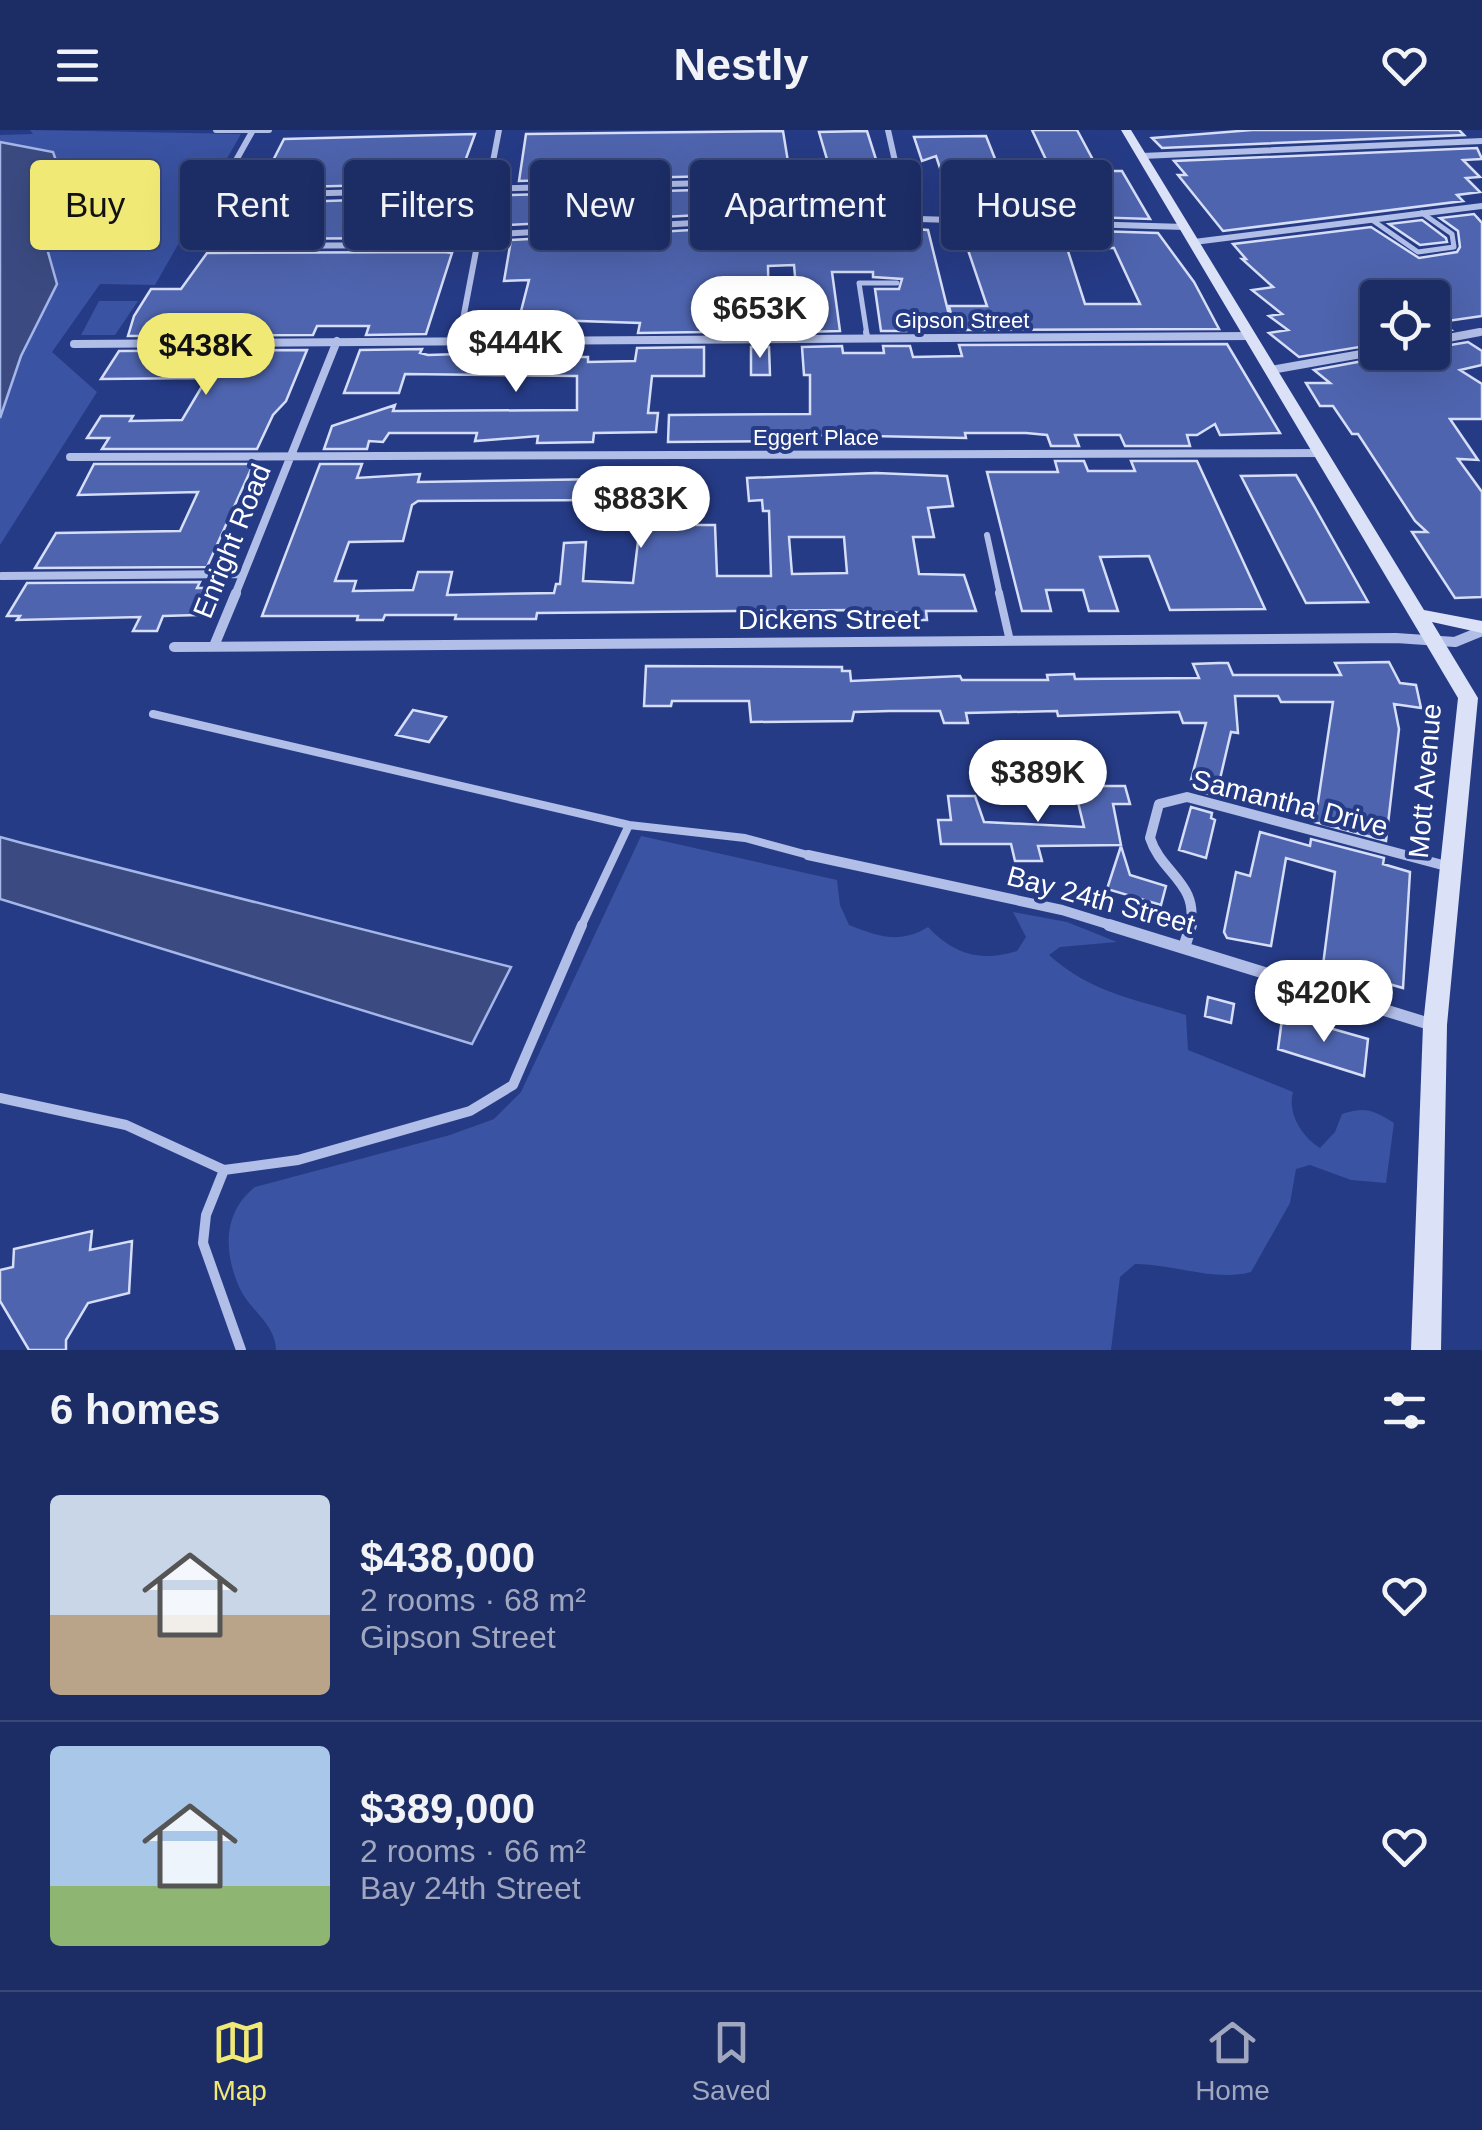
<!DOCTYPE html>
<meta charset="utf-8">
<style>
body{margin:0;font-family:Arial,sans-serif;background:#25346a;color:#f1f3f6;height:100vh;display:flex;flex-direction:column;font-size:38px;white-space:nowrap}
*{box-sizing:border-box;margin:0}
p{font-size:32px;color:#a0a7bf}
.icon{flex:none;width:55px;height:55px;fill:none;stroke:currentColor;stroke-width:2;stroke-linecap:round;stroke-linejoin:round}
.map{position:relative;height:1220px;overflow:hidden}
.details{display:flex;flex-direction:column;background:#1c2c64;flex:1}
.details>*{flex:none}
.banner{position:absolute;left:30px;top:30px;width:1422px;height:90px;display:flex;gap:20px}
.fabs{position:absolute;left:1360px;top:150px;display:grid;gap:20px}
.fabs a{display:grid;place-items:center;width:90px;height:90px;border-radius:10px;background:#1c2c64;box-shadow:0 10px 40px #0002,0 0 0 2px #3a4878;font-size:50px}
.price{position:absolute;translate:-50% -85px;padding:0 22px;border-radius:35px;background:#fff;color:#222;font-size:32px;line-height:65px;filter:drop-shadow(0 2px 5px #0008)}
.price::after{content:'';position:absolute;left:50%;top:60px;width:30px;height:22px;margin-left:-15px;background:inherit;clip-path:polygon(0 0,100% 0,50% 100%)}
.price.on{background:#f1e976;color:#111}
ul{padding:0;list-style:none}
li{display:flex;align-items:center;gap:30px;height:250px;padding:0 50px}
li+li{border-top:2px solid #3a4878}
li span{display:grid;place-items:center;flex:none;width:280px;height:200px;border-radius:10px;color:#555}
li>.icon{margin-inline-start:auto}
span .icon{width:120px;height:120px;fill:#fffc;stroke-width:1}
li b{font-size:42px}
h2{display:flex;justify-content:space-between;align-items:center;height:120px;padding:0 50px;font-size:42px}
.pill{padding:0 35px;border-radius:10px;background:#1c2c64;box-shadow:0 10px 40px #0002,0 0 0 2px #3a4878;font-size:35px;line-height:90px}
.pill.on{background:#f1e976;color:#111}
header{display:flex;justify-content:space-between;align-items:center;height:130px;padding:0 50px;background:#1c2c64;font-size:45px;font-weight:700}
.tabs{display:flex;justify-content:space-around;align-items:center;height:140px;border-top:2px solid #3a4878;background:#1c2c64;font-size:28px;color:#a0a7bf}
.tabs a{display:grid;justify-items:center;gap:5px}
.tabs .on{color:#f1e976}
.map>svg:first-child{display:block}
</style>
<header><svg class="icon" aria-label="menu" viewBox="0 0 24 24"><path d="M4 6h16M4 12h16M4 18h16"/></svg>Nestly<svg class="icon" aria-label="heart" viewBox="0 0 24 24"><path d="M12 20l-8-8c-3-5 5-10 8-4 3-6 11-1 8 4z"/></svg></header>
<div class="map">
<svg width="1482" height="1220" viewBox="0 0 1482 1220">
<rect width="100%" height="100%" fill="#263b86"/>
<path fill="#3a53a3" d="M 30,0 L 241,4 L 155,155 L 100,154 L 52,222 L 97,262 L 0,415 L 0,119 L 63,50 L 53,22 L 0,12 L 0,5 L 33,4 Z
M 99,171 L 138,171 L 115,205 L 81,205 Z
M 641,706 L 837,750 L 840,775 L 849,795 C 879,807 900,814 928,797 C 954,825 981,832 1017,821 L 1026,807 L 1013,782 L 1067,792 L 1117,812 L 1060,817 L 1049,825 C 1091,863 1135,869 1186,885 L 1188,920 L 1293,962 C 1287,983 1302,1007 1320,1018 L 1335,1002 L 1342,984 C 1365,976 1374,980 1394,993 L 1386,1053 L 1351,1050 L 1310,1035 L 1296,1039 L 1290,1073 L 1251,1142 C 1215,1152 1173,1134 1135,1134 L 1120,1147 L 1111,1220 L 276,1220 C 276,1195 250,1180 240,1159 C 223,1122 223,1082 255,1057 L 450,1005 L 494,989 L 521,962 Z"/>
<path fill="#3b4b82" stroke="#a5b6e9" stroke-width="2.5" d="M 0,12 L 53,22 L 63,50 L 59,58 L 48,122 L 57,154 L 21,226 L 0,288 Z
M 0,707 L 22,713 L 511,837 L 472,914 L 0,769 Z"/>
<path fill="#4e64ae" stroke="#d5ddf7" stroke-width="2.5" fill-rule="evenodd" d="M 1032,0 L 1077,0 L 1099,41 L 1122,41 L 1150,89 L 992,84 L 989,76 L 953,77 L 936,26 L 922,31 L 914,7 L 986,6 L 1011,69 L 1065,70 Z
M 1252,0 L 1459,0 L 1464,5 L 1162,18 L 1152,8 Z
M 783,1 L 790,44 L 519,51 L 526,4 Z
M 867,1 L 880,42 L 831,43 L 819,2 Z
M 475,4 L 457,53 L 259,58 L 284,9 Z
M 1477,18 L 1482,29 L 1463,30 L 1480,47 L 1466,48 L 1480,62 L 1457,65 L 1463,71 L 1223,101 L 1178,45 L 1186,45 L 1174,31 Z
M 883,55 L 889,81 L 820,79 L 506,95 L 511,65 Z
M 453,67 L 458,68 L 447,108 L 210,109 L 230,74 Z
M 1474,84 L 1482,93 L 1482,186 L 1440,192 L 1451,200 L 1432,203 L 1432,156 L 1378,165 L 1378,214 L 1299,227 L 1269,203 L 1288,200 L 1269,186 L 1282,184 L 1252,160 L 1273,157 L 1242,129 L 1246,129 L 1233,114 L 1371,97 L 1419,128 L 1457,122 L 1460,117 L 1458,101 L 1440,88 Z
M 1422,90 L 1446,108 L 1447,112 L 1420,115 L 1389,94 Z
M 820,93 L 928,100 L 950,189 L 904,189 L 906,201 L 881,201 L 875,159 L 899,159 L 902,149 L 873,147 L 873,142 L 832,142 L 840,201 L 800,202 L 794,135 L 768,136 L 769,202 L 751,202 L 751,191 L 705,191 L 705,202 L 638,203 L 640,193 L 519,189 L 529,150 L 504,151 L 511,110 Z
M 997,98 L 1158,103 L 1194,152 L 1219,199 L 955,200 L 949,176 L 987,176 L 968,120 L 1004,119 ZM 1067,118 L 1114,118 L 1140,174 L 1085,174 Z
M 207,123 L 444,122 L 452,123 L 426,204 L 366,205 L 369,196 L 317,196 L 313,205 L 128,206 L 134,186 L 151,159 L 181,159 Z
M 1468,212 L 1482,221 L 1482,235 L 1460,240 L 1482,254 L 1482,289 L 1450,289 L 1478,330 L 1458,329 L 1482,362 L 1482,467 L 1455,468 L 1412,402 L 1427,402 L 1415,391 L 1358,304 L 1352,304 L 1333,276 L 1320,276 L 1306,253 L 1330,253 L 1314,240 L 1379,228 L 1385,222 L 1396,222 L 1410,233 L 1432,228 L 1432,218 Z
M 1227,214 L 1280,303 L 1220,305 L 1215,294 L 1197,305 L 1187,305 L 1190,316 L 1125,316 L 1120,305 L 1075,305 L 1079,316 L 1051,316 L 1047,305 L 1026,303 L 965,303 L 966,308 L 822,305 L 785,311 L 668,312 L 669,285 L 810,284 L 810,245 L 804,245 L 802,217 L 842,216 L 843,223 L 884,223 L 883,216 L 910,216 L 913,227 L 962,226 L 959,215 Z
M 704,217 L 704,246 L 652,246 L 648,283 L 658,283 L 656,302 L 594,303 L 593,312 L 537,313 L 538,306 L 475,311 L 477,303 L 389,303 L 383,312 L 369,311 L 367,319 L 324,319 L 332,296 L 395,275 L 393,281 L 577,280 L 577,246 L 405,244 L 399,263 L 344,263 L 360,220 L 422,219 L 420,223 L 428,225 L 527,222 L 526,227 L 588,227 L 588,232 L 635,231 L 637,218 Z
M 751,217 L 769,217 L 770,245 L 751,245 Z
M 307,220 L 286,271 L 273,285 L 257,319 L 102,319 L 109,308 L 87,308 L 101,286 L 133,286 L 130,291 L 182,290 L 207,248 L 101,249 L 119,221 Z
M 1055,331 L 1084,331 L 1088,341 L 1135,341 L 1131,331 L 1197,331 L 1265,479 L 1170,480 L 1149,426 L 1100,427 L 1118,481 L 1089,481 L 1083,460 L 1046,460 L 1051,481 L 1022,481 L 987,342 L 1058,342 Z
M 94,334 L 251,334 L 252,337 L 207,437 L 35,438 L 56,403 L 180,401 L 198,362 L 78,365 Z
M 320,334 L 362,334 L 357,348 L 420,344 L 418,352 L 606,349 L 604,370 L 418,371 L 412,375 L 403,411 L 349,412 L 335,451 L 356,451 L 353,461 L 413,460 L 418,442 L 452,442 L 447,465 L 554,463 L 556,454 L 560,454 L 564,413 L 586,412 L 583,451 L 633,453 L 643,370 L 698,373 L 697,395 L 715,395 L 717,446 L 771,446 L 769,381 L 763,381 L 762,370 L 749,371 L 747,348 L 876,343 L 947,346 L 953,376 L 928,378 L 934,407 L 913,407 L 919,444 L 964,445 L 976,481 L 926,481 L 927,490 L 901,490 L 900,483 L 854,480 L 537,483 L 536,489 L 455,489 L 456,485 L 385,485 L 383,490 L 357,490 L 358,486 L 262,486 ZM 789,407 L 844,407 L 847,443 L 792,444 Z
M 1296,345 L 1314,376 L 1368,472 L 1306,473 L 1241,346 Z
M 200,452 L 197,458 L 210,458 L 198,485 L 163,486 L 157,501 L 133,501 L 140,487 L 17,490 L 20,486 L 7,486 L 27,453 Z
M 1389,532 L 1400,553 L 1416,555 L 1421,578 L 1394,574 L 1399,599 L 1386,711 L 1315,692 L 1333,572 L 1281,572 L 1278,566 L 1235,566 L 1238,603 L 1231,602 L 1216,666 L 1195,660 L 1198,651 L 1191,650 L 1206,593 L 1183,593 L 1179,582 L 1058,586 L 1057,581 L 966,583 L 968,593 L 944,593 L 940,581 L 890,581 L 854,582 L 852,591 L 751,592 L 749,571 L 672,571 L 671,576 L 644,576 L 646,536 L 842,537 L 842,541 L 850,541 L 851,551 L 960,546 L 962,550 L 1048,550 L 1047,545 L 1074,544 L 1075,549 L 1199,548 L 1193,534 L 1219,533 L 1228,533 L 1233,545 L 1341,545 L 1335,533 Z
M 413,580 L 446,587 L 429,612 L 396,605 Z
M 1074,656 L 1125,656 L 1130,674 L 1113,674 L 1121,715 L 1038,716 L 1042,731 L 1015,731 L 1011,714 L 941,714 L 938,690 L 951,690 L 948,666 L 975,666 L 984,692 L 1084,697 Z
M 1191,677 L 1212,683 L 1211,688 L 1215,690 L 1206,728 L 1179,720 Z
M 1260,702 L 1310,716 L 1311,709 L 1384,728 L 1383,734 L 1410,742 L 1403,858 L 1323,835 L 1335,742 L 1286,728 L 1271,816 L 1227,808 L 1224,802 L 1236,742 L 1250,746 Z
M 1121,716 L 1130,745 L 1166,756 L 1161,775 L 1107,759 Z
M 1208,867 L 1234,874 L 1231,893 L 1205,886 Z
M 1291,887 L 1368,909 L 1364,946 L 1278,919 L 1282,889 L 1291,892 Z
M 92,1101 L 90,1120 L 132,1111 L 129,1163 L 88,1173 L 66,1210 L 66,1220 L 29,1220 L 0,1171 L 0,1140 L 13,1137 L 14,1119 Z"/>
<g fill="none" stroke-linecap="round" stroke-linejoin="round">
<path stroke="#b1bee8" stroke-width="5" d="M 1372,90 L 1418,122 L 1454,117 L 1452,104 L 1422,83
M 867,205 L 859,153 L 897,153"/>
<path stroke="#b1bee8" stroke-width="6" d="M 866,202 L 867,208
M 987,405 L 1000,465"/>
<path stroke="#b1bee8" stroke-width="8" d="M 999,463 L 1010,511
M 153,584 L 629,695 L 745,708 L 808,725
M 581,797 L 629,695"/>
<path stroke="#b1bee8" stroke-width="10" d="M 0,968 L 126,995 L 224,1040 L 298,1030 L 470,981 L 513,955 L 582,795
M 224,1040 L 206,1085 L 203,1113 L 241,1220"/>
<path stroke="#b1bee8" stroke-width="6" d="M 216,0 L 269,0
M 253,0 L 188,116 L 478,115
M 888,0 L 908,89
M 1142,26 L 1482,11
M 214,66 L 899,48
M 479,105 L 820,86 L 1185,97
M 1194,112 L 1482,76
M 460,205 L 499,0
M 1466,205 L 1482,202"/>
<path stroke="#b1bee8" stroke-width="8" d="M 459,211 L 461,202
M 1432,211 L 1480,202
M 74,214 L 1250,206
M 1271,240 L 1378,221
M 70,327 L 1321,323
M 2,446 L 242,444
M 235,465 L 337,211"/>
<path stroke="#b1bee8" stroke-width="10" d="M 214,516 L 236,463
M 174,517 L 1396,508 L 1455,512 L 1482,501
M 808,725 L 1062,780 L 1117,797
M 1190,797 C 1200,754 1161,743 1150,708 L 1159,674 L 1187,667 L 1450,737"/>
<path stroke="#b1bee8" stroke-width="12" d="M 1109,795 L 1433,895
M 1184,818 L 1191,795"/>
<path fill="#dbe1f7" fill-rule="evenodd" d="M 1121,0 L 1131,0 L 1424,480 L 1482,491 L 1482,503 L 1432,492 L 1478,568 L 1447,895 L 1441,1220 L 1411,1220 L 1423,895 L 1458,568 Z"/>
</g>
<g text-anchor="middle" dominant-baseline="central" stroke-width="8" stroke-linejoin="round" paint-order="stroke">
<g font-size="22" fill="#fff" stroke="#263b86">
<text x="962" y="190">Gipson Street</text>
<text x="816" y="307">Eggert Place</text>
</g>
<g font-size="28" fill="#fff" stroke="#263b86">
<text transform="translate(232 411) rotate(-68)">Enright Road</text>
<text x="829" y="489">Dickens Street</text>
<text transform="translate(1425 651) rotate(-85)">Mott Avenue</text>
<text transform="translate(1290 673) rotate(14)">Samantha Drive</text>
<text transform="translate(1101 770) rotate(15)">Bay 24th Street</text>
</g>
</g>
</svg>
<div class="fabs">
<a><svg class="icon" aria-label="locate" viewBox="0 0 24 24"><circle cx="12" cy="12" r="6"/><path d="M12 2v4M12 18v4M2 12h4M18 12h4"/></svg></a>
</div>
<b class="price" style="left:760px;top:231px">$653K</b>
<b class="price" style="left:516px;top:265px">$444K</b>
<b class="price on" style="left:206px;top:268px">$438K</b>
<b class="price" style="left:641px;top:421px">$883K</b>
<b class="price" style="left:1038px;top:695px">$389K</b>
<b class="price" style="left:1324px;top:915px">$420K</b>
<div class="banner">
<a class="pill on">Buy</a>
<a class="pill">Rent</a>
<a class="pill">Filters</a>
<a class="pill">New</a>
<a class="pill">Apartment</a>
<a class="pill">House</a>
</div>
</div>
<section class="details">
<h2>6 homes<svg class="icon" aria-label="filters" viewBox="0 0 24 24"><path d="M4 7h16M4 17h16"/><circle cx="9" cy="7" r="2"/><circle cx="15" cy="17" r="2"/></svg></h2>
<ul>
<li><span style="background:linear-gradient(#c9d6e8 60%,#b9a48a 0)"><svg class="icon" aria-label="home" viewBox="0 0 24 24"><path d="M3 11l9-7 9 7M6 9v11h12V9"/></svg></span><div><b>$438,000</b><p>2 rooms · 68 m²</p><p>Gipson Street</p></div><svg class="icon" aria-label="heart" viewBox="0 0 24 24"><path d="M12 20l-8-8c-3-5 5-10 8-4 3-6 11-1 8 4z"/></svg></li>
<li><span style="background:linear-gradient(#a9c7e8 70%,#8fb573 0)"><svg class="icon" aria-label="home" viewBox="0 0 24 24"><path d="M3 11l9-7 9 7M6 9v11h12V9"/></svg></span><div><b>$389,000</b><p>2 rooms · 66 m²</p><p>Bay 24th Street</p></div><svg class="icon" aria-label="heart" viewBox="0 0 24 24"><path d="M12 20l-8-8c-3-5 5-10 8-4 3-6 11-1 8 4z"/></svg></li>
</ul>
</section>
<nav class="tabs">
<a class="on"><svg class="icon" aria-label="map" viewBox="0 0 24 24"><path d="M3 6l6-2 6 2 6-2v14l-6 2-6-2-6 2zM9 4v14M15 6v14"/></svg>Map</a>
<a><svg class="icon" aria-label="saved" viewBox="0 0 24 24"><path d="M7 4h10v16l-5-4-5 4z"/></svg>Saved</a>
<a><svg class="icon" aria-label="home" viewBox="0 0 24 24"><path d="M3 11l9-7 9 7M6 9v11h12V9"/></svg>Home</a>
</nav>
